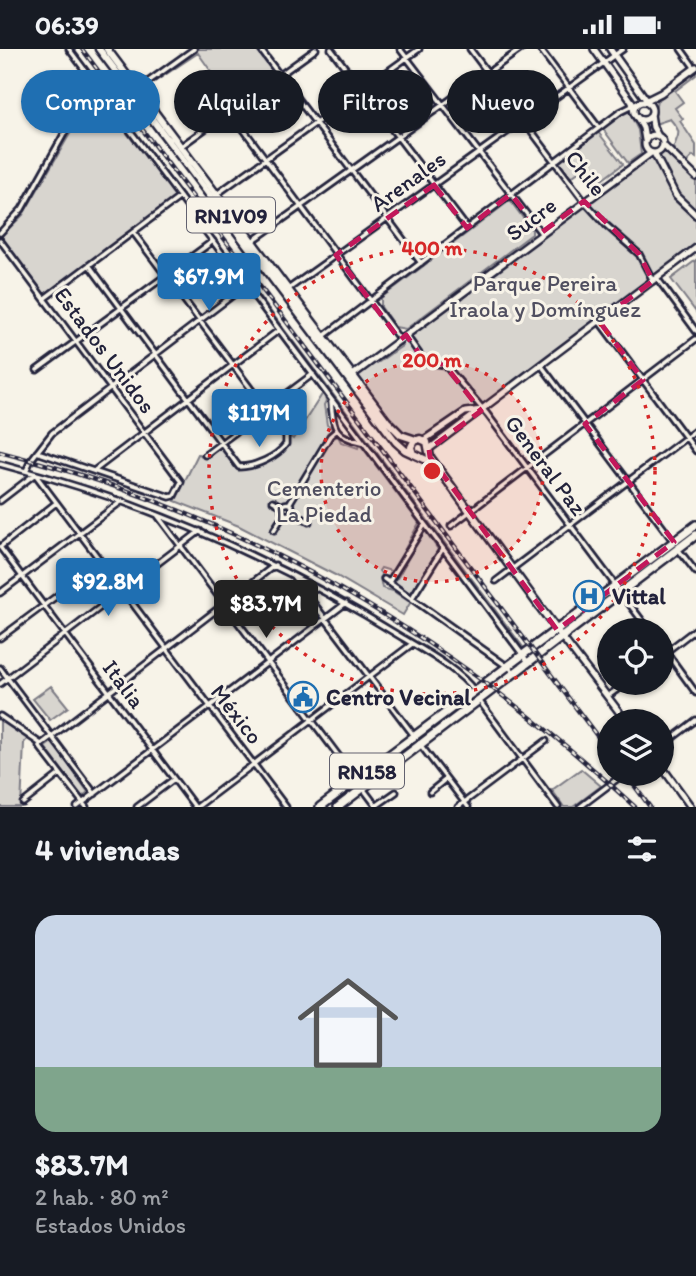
<!DOCTYPE html>
<html lang="es">
<meta charset="utf-8">
<style>
body{margin:0;font-family:Itim,sans-serif;background:#20242c;color:#f1f3f6;height:100vh;display:flex;flex-direction:column;font-size:26px;white-space:nowrap}
*{box-sizing:border-box;margin:0}
p{font-size:23px;color:#9ea1a6}
.icon{flex:none;width:38px;height:38px;fill:none;stroke:currentColor;stroke-width:2;stroke-linecap:round;stroke-linejoin:round}
.map{position:relative;height:758px;overflow:hidden}
.panel{display:flex;flex-direction:column;background:#171b24;flex:1}
.panel>*{flex:none}
.top-card{position:absolute;left:21px;top:21px;width:654px;height:63px;display:flex;gap:14px}
.buttons{position:absolute;left:597px;top:569px;display:grid;gap:14px}
.buttons a{display:grid;place-items:center;width:77px;height:77px;border-radius:50%;background:#171b24;box-shadow:0 2px 5px #0004;font-size:35px}
.price{position:absolute;translate:-50% -60px;padding:0 16px;border-radius:7px;background:#1f6fb2;color:#fff;font-size:23px;line-height:46px;filter:drop-shadow(0 2px 4px #0008)}
.price::after{content:'';position:absolute;left:50%;top:42px;width:21px;height:16px;margin-left:-10px;background:inherit;clip-path:polygon(0 0,100% 0,50% 100%)}
.price.selected{background:#222;color:#fff}
ul{padding:0;list-style:none}
li{display:grid;align-content:center;gap:14px;height:371px;padding:0 35px}
li span{display:grid;place-items:center;height:217px;border-radius:21px;color:#555}
li>.icon{margin-inline-start:auto}
span .icon{width:126px;height:126px;fill:#fffc;stroke-width:1}
li b{font-size:30px}
h2{display:flex;justify-content:space-between;align-items:center;height:84px;padding:0 35px;font-size:30px}
.chip{padding:0 24px;border-radius:32px;background:#171b24;box-shadow:0 2px 5px #0004;font-size:24px;line-height:63px}
.chip.selected{background:#1f6fb2;color:#fff}
.status{display:flex;justify-content:space-between;align-items:center;height:49px;padding:0 35px;background:#171b24;direction:ltr}
.status svg{height:19px;fill:currentColor}
.map>svg:first-child{display:block}
</style>
<div class="status"><b>06:39</b><svg viewBox="0 0 49 12"><path d="M0 12V9h3v3zM5 12V6h3v6zM10 12V3h3v9zM15 12V0h3v12zM26 1h20v11H26zM47 4h2v5h-2z"/></svg></div>
<div class="map">
<svg width="696" height="758" viewBox="0 0 696 758">
<rect width="100%" height="100%" fill="#f7f3e8"/>
<filter id="ink" filterUnits="userSpaceOnUse"><feTurbulence type="fractalNoise" baseFrequency=".0143" numOctaves="2"/><feDisplacementMap in="SourceGraphic" scale="14" xChannelSelector="R" yChannelSelector="G"/><feConvolveMatrix kernelMatrix="1 2 1 2 8 2 1 2 1" color-interpolation-filters="sRGB"/></filter>
<g filter="url(#ink)">
<path fill="#d8d5cf" stroke="#7d7c85" stroke-width="2" d="M 197,0 L 258,0 L 276,24 L 276,27 L 204,78 L 203,73 L 232,52 L 198,4 L 144,40 Z
M 696,23 L 696,26 L 675,42 L 683,53 L 675,59 L 683,70 L 680,72 L 696,96 L 696,109 L 693,107 L 685,115 L 673,102 C 676,85 685,87 670,70 L 655,75 L 653,70 L 657,52 Z
M 93,45 L 96,45 L 177,148 L 45,246 L 1,187 L 23,166 Z
M 628,61 L 638,81 L 641,105 L 628,114 L 603,80 Z
M 598,83 L 623,115 L 595,136 L 584,119 L 570,129 L 558,113 Z
M 664,102 L 696,131 L 696,163 L 677,144 L 658,106 Z
M 650,107 L 653,108 L 672,147 L 696,170 L 696,195 L 653,227 L 638,205 L 649,231 L 614,258 L 593,268 L 593,273 L 484,355 L 480,356 L 446,315 L 434,313 L 445,318 L 474,355 L 474,358 L 464,361 L 427,388 L 408,386 L 393,374 L 358,331 L 359,324 L 376,312 L 379,313 L 390,305 L 389,303 L 392,304 L 402,297 L 399,295 L 406,290 L 424,314 L 430,314 L 426,312 L 409,288 Z
M 508,153 L 511,153 L 532,181 L 532,185 L 406,280 L 395,278 L 381,258 L 381,249 Z
M 229,207 L 526,602 L 523,603 L 322,336 Z
M 696,211 L 696,263 L 671,230 Z
M 323,344 L 326,352 L 324,356 L 327,376 L 333,380 L 328,385 L 331,390 L 338,387 L 341,393 L 358,399 L 359,396 L 362,398 L 419,474 L 395,518 L 394,523 L 381,519 L 379,522 L 382,526 L 380,529 L 382,539 L 393,542 L 408,552 L 410,550 L 412,551 L 403,566 L 335,526 L 239,477 L 175,452 L 198,405 L 205,407 L 221,397 L 235,417 L 241,420 C 259,415 285,410 289,389 L 291,388 L 293,390 Z
M 423,483 L 426,483 L 439,502 L 411,545 L 395,533 Z
M 51,637 L 68,658 L 50,671 L 33,650 Z
M 0,669 L 28,689 L 24,694 L 21,758 L 0,758 Z
M 52,693 L 88,743 L 82,748 L 45,698 Z
M 581,720 L 601,737 L 573,758 L 564,758 L 552,741 Z"/>
<g fill="none" stroke-linecap="round" stroke-linejoin="round">
<g stroke="#22223b" stroke-width="9">
<path id="street" d="M 69,0 L 528,613
M 260,0 L 421,214
M 331,0 L 467,179
M 400,0 L 541,184
M 470,0 L 584,152 L 606,176 L 639,205 L 653,232
M 540,0 L 599,79
M 681,0 L 694,18
M 138,40 L 194,0
M 230,62 L 400,291
M 180,98 L 316,0
M 217,145 L 419,0
M 133,183 L 266,360
M 0,184 L 22,160 L 87,44 L 95,35
M 0,191 L 181,433 L 174,447 L 170,448 L 37,403
M 251,193 L 521,0
M 89,216 L 239,418 C 255,418 277,408 286,395 L 286,387 L 265,360
M 657,229 L 696,282
M 287,241 L 623,0
M 45,249 L 180,148
M 599,272 L 696,402
M 406,286 L 425,313 L 445,316 L 487,365 L 649,581
M 324,287 L 620,63 L 640,53
M 541,316 L 674,493
M 37,321 L 213,192
M 331,353 C 333,379 335,388 362,393
M 205,406 L 313,325
M 0,415 C 143,452 278,511 403,589 C 425,602 461,622 475,643
M 95,421 L 279,281
M 26,422 L 31,411 L 52,384 L 245,237
M 0,452 L 35,425 L 286,758
M 273,452 L 282,457
M281.5 460a5.5 5.5 0 1 1 11 0a5.5 5.5 0 1 1-11 0Z
M 289,455 L 330,387 L 337,381
M 292,463 L 309,473
M 158,467 L 377,758
M 451,477 L 696,290
M 274,481 L 284,465
M 0,498 L 195,758
M 0,498 L 56,454
M 678,500 L 696,523
M 293,527 L 415,688
M 384,530 L 515,623
M 496,532 L 696,381
M 389,533 L 424,477
M 0,544 L 122,452
M 412,549 L 442,501
M 0,589 L 101,514
M 662,597 L 696,644
M 662,606 L 696,580
M 0,619 L 95,745
M 0,635 L 200,482
M 608,647 L 626,634
M 478,650 L 558,758
M 0,667 L 41,695
M 419,694 L 468,758
M 662,697 L 696,671
M 430,743 L 446,730
M 23,754 L 60,725
M 376,757 L 396,743
M 77,758 L 346,554
M 86,758 L 39,697 L 275,516
M 137,758 L 174,730
M 197,758 L 412,595
M 458,758 L 546,692
M 580,758 L 625,724"/>
</g>
<g stroke="#22223b" stroke-width="10">
<path id="secondary" d="M 594,0 L 632,53 L 634,64
M 610,0 L 650,56
M 643,53 L 661,44 L 696,18
M634 62a9 9 0 1 1 18 0a9 9 0 1 1-18 0Z
M 651,65 L 653,78 L 658,87
M 637,68 L 643,79 L 645,91
M645 95a9 9 0 1 1 18 0a9 9 0 1 1-18 0Z
M 664,97 L 696,128
M 654,104 L 676,147 L 696,166
M 350,328 L 651,104
M 424,391 L 465,363 L 482,361
M 429,400 L 696,199
M 562,588 L 626,672
M 662,718 L 691,758"/>
</g>
<g stroke="#22223b" stroke-width="11">
<path id="primary" d="M 99,0 L 396,393 L 405,401 L 435,415
M 107,0 L 387,372 L 401,386 L 416,391
M 413,405 L 411,398 L 414,392 L 420,390 L 427,393 L 430,408 L 435,415 L 559,584"/>
</g>
<g stroke="#22223b" stroke-width="12">
<path id="highway" d="M 320,758 L 696,476
M 338,758 L 696,486"/>
</g>
<use href="#street" stroke="#f7f3e8" stroke-width="3.5"/>
<use href="#secondary" stroke="#f7f3e8" stroke-width="5"/>
<use href="#primary" stroke="#f7f3e8" stroke-width="6"/>
<use href="#highway" stroke="#f7f3e8" stroke-width="7"/>
<g stroke="#22223b" stroke-width="4.5">
<path id="rail" d="M 82,0 L 609,703
M 0,403 C 244,465 451,587 635,758
M 625,724 L 650,758"/>
</g>
<use href="#rail" stroke="#f7f3e8" stroke-width="2" stroke-dasharray="5" stroke-linecap="butt"/>
</g>
</g>
<path fill="none" stroke="#c2185b" stroke-width="5" stroke-dasharray="14 9" stroke-linejoin="round" d="M 434,136 L 467,179 L 511,145 L 541,184 L 584,152 L 639,205 L 653,232 L 599,272 L 643,331 L 585,375 L 674,493 L 557,581 L 430,408 L 429,400 L 481,362 L 444,315 L 426,314 L 406,286 L 400,291 L 336,206 Z"/>
<circle cx="432" cy="422" r="111" fill="#d62828" fill-opacity=".12"/>
<g fill="none" stroke="#d62828" stroke-width="3.5" stroke-dasharray="3.5 7">
<circle cx="432" cy="422" r="111"/>
<circle cx="432" cy="422" r="223"/>
</g>
<defs>
<g id="hospital-ring" transform="scale(1.575)"><circle r="9.5" fill="#f7f3e8" stroke="#1f6fb2" stroke-width="1.5"/><path d="M-5-5h3v3.5h4V-5h3V5h-3V1.5h-4V5h-3Z" fill="#1f6fb2"/></g>
<g id="civic-ring" transform="scale(1.575)"><circle r="9.5" fill="#f7f3e8" stroke="#1f6fb2" stroke-width="1.5"/><path d="M-.6-6.5H3V-4.5H.6V-3L4-1V1h2V6H-6V1h2V-1L-.6-3ZM-1.2 2.5V6h2.4V2.5Z" fill="#1f6fb2"/></g>
</defs>
<g fill-rule="evenodd">
<use href="#hospital-ring" x="589" y="547"/>
<use href="#civic-ring" x="303" y="648"/>
</g>
<g text-anchor="middle" dominant-baseline="central" stroke-width="6" stroke-linejoin="round" paint-order="stroke">
<g fill="#f7f3e8" stroke="#62616f" stroke-width="2">
<rect x="187" y="148.5" width="88" height="35" rx="5"/>
<rect x="330" y="704.5" width="74" height="35" rx="5"/>
</g>
<g font-size="21" font-weight="bold" fill="#22223b">
<text x="231" y="166">RN1V09</text>
<text x="367" y="722">RN158</text>
</g>
<g font-size="23" fill="#22223b" stroke="#f7f3e8">
<text transform="translate(586 124) rotate(52)">Chile</text>
<text transform="translate(408 132) rotate(-36)">Arenales</text>
<text transform="translate(531 170) rotate(-37)">Sucre</text>
<text transform="translate(105 301) rotate(53)">Estados Unidos</text>
<text transform="translate(546 416) rotate(53)">General Paz</text>
<text transform="translate(124 635) rotate(53)">Italia</text>
<text transform="translate(237 665) rotate(52)">México</text>
</g>
<g font-size="23" fill="#504f60" stroke="#f7f3e8">
<text x="545" y="234">Parque Pereira<tspan x="545" dy="26">Iraola y Domínguez</tspan></text>
<text x="324" y="439">Cementerio<tspan x="324" dy="26">La Piedad</tspan></text>
</g>
<g font-size="23" font-weight="bold" fill="#22223b" stroke="#f7f3e8" text-anchor="start">
<text x="612" y="547">Vittal</text>
<text x="326" y="648">Centro Vecinal</text>
</g>
</g>
<circle cx="432" cy="422" r="10" fill="#d62828" stroke="#f7f3e8" stroke-width="3.5"/>
<g font-size="21" text-anchor="middle" font-weight="bold" fill="#d62828" stroke="#f7f3e8" stroke-width="6" stroke-linejoin="round" paint-order="stroke">
<text x="432" y="206">400 m</text>
<text x="432" y="318">200 m</text>
</g>
</svg>
<div class="buttons">
<a><svg class="icon" aria-label="locate" viewBox="0 0 24 24"><circle cx="12" cy="12" r="6"/><path d="M12 2v4M12 18v4M2 12h4M18 12h4"/></svg></a>
<a><svg class="icon" aria-label="layers" viewBox="0 0 24 24"><path d="M12 4l9 5-9 5-9-5zM3 14l9 5 9-5"/></svg></a>
</div>
<b class="price" style="left:209px;top:264px">$67.9M</b>
<b class="price" style="left:259px;top:400px">$117M</b>
<b class="price" style="left:108px;top:569px">$92.8M</b>
<b class="price selected" style="left:266px;top:591px">$83.7M</b>
<div class="top-card">
<a class="chip selected">Comprar</a>
<a class="chip">Alquilar</a>
<a class="chip">Filtros</a>
<a class="chip">Nuevo</a>
</div>
</div>
<section class="panel">
<h2>4 viviendas<svg class="icon" aria-label="filters" viewBox="0 0 24 24"><path d="M4 7h16M4 17h16"/><circle cx="9" cy="7" r="2"/><circle cx="15" cy="17" r="2"/></svg></h2>
<ul>
<li><span style="background:linear-gradient(#c9d6e8 70%,#7fa58c 0)"><svg class="icon" aria-label="home" viewBox="0 0 24 24"><path d="M3 11l9-7 9 7M6 9v11h12V9"/></svg></span><div><b>$83.7M</b><p>2 hab. · 80 m²</p><p>Estados Unidos</p></div></li>
</ul>
</section>
